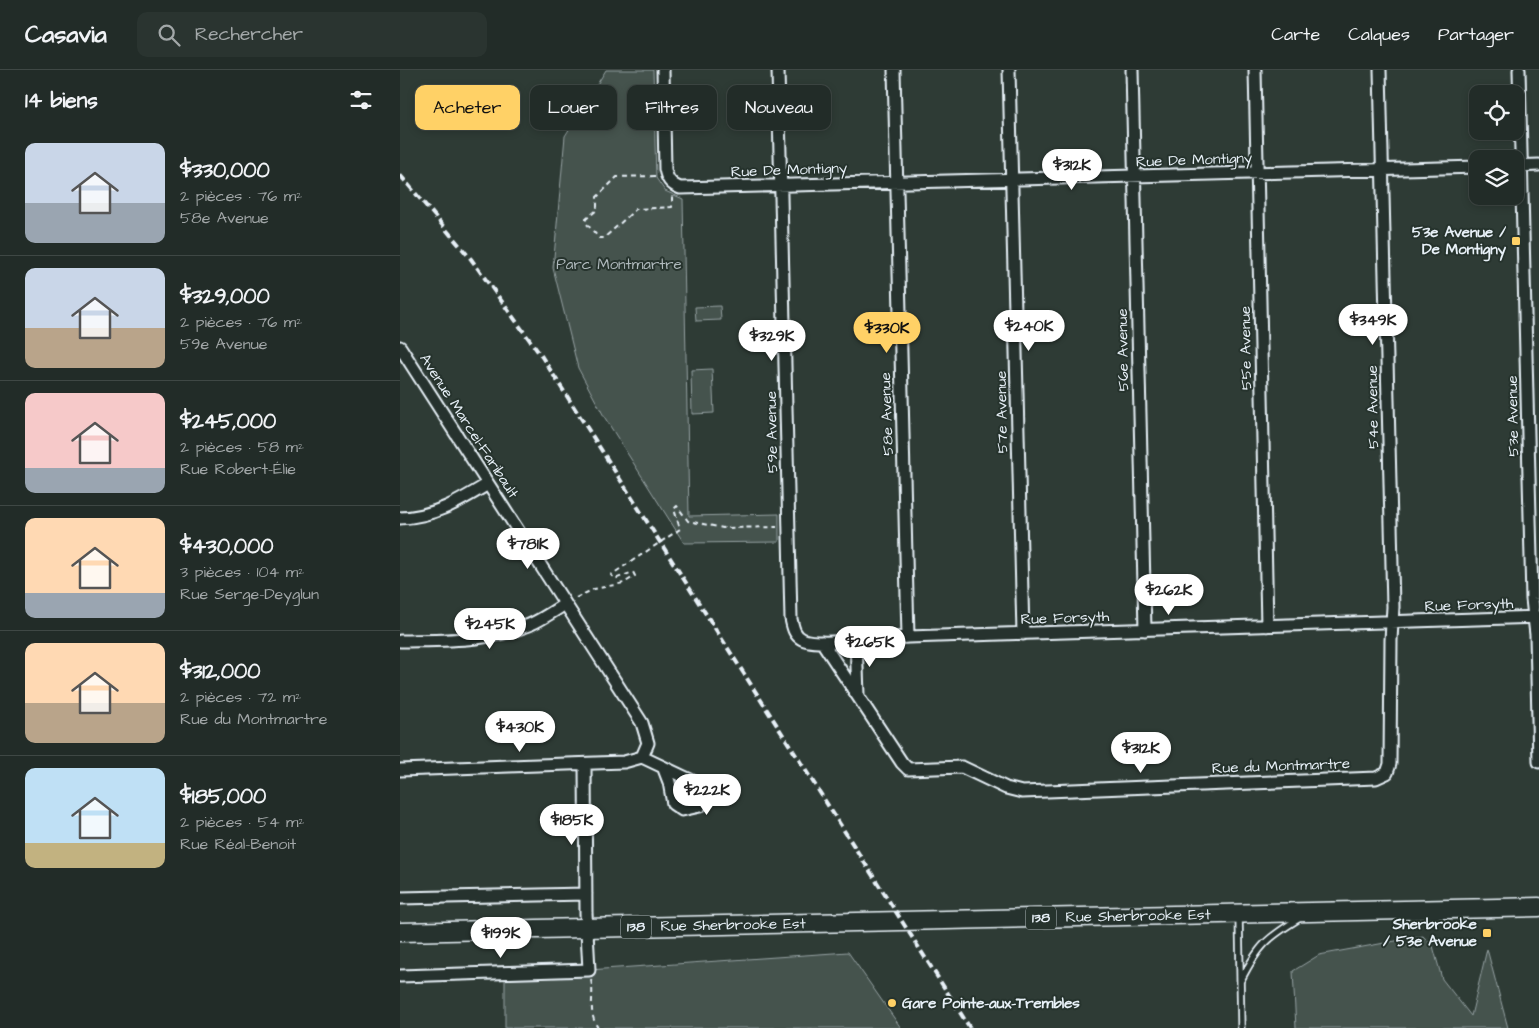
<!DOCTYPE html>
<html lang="fr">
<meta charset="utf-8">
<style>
body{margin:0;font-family:"Architects Daughter",sans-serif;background:#2a3430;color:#f1f3f6;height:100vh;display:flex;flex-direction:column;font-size:19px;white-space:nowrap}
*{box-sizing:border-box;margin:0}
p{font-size:16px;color:#a2a7a8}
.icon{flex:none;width:28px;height:28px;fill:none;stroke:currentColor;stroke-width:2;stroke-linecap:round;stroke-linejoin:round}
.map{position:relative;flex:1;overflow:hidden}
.details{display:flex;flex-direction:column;background:#222c28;width:400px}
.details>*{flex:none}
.banner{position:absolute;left:15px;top:15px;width:475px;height:45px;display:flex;gap:10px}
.controls{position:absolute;left:1069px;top:15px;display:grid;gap:10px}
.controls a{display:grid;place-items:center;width:55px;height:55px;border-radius:10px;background:#222c28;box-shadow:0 2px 8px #0003,0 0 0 1px #3f4845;font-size:25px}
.price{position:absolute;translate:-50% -42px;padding:0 11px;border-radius:18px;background:#fff;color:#222;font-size:16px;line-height:32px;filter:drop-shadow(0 1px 2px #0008)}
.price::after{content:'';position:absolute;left:50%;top:30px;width:15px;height:11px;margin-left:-8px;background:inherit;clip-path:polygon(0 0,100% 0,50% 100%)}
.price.on{background:#ffd166;color:#111}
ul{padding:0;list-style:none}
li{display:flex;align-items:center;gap:15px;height:125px;padding:0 25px}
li+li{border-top:1px solid #3f4845}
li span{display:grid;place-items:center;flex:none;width:140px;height:100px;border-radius:10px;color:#555}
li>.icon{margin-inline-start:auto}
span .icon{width:60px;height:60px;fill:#fffc;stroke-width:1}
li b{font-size:21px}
h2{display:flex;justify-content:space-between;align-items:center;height:60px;padding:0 25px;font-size:21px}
.tag{padding:0 18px;border-radius:10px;background:#222c28;box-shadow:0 2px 8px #0003,0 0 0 1px #3f4845;font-size:18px;line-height:45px}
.tag.on{background:#ffd166;color:#111}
header{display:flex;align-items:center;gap:30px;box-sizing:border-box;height:70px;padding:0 25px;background:#222c28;border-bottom:1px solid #3f4845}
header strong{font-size:24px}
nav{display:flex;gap:28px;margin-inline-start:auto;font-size:18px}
.search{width:350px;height:45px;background:#2a3430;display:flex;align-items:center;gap:12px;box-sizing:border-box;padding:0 18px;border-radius:10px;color:#a2a7a8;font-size:19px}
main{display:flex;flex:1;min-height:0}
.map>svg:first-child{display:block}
</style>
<header>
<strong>Casavia</strong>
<div class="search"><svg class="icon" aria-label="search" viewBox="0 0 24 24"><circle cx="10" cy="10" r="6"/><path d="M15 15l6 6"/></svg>Rechercher</div>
<nav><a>Carte</a><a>Calques</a><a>Partager</a></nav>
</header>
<main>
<section class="details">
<h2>14 biens<svg class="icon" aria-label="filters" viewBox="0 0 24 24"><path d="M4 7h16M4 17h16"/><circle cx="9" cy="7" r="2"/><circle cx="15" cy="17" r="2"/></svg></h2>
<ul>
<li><span style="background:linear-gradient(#c9d6e8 60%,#9aa5b1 0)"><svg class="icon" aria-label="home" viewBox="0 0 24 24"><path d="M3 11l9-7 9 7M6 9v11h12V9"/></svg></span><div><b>$330,000</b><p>2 pièces · 76 m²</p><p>58e Avenue</p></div></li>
<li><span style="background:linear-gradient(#c9d6e8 60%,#b9a48a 0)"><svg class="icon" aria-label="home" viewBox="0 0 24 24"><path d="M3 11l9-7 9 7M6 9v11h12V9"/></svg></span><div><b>$329,000</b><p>2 pièces · 76 m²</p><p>59e Avenue</p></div></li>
<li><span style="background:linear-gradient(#f6c9c9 75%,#9aa5b1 0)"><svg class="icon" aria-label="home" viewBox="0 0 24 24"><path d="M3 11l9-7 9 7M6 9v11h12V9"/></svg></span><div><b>$245,000</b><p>2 pièces · 58 m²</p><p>Rue Robert-Élie</p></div></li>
<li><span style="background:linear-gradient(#ffd9b3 75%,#9aa5b1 0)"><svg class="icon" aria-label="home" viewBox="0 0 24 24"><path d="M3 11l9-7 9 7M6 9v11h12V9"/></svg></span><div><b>$430,000</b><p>3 pièces · 104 m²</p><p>Rue Serge-Deyglun</p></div></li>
<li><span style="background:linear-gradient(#ffd9b3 60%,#b9a48a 0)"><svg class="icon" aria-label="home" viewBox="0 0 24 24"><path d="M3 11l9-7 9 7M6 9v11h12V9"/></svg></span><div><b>$312,000</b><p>2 pièces · 72 m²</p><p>Rue du Montmartre</p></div></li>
<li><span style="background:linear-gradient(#bfe0f5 75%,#c2b280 0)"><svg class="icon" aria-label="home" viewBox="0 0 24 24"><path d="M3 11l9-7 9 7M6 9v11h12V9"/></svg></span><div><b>$185,000</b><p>2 pièces · 54 m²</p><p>Rue Réal-Benoit</p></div></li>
</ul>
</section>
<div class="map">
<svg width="1139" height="958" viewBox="0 0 1139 958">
<rect width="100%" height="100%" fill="#2e3b35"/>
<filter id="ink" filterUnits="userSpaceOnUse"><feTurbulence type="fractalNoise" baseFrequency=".02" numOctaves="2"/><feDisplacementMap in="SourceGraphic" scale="10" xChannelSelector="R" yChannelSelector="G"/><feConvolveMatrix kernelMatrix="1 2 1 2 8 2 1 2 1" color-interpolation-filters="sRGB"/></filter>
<g filter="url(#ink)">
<path fill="#45524e" stroke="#96a2a3" d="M 206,0 L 253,0 L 256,108 L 265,121 L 283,129 L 289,446 L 379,444 L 379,472 L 284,473 L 205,348 L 178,298 L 153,198 L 165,66 Z
M 320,236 L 321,250 L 296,251 L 295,237 Z
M 312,299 L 314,343 L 292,344 L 291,300 Z
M 277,708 L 295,717 L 297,726 L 292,734 L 284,736 L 278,733 L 274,724 Z
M 1023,866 L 1033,876 L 1042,909 L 1071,946 L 1087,879 L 1108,958 L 896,958 L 893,901 L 919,885 Z
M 448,882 L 501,958 L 105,958 L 105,903 L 189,900 Z"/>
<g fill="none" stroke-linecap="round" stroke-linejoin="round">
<g stroke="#e8f1f8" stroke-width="9">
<path id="service" d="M 839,846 L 841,958
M 841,910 C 859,875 867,868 900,848"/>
</g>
<g stroke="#e8f1f8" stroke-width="15">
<path id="minor" d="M 263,0 L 265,99 C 267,109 270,114 280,118 L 1078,97
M 378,0 L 391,549 C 393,557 394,565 402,569 C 416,577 488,568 508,567 L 1139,547
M 494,0 L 508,567
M 609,0 L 623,564
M 732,0 L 745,560
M 855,0 L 867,556
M 1119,0 L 1132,529 L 1136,565 L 1139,692
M 1115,96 L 1139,95
M 0,277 L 242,653 L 248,673 L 242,687 L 299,714 L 302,726 L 300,736 L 282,740 L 273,734 L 269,712 L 264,699
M 0,448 C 34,447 60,431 88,414
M 456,570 L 458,625
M 0,571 C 44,570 87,572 129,555 C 141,550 154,541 165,534
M 422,572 L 502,693 L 508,699 L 562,697 L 606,718 L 622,722 L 976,708 L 987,703 L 990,694 L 991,570 L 993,537 L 980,0
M 0,700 L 224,692 L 242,687
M 0,828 L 186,824
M 0,906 L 189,900 L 186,843 L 185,694"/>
</g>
<g stroke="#e8f1f8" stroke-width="21">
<path id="primary" d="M 0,862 L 1139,837"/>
</g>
<path stroke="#e8f1f8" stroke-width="2" stroke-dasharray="5 4" stroke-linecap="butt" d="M 255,106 L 217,107 L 197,127 L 197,140 L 186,149 L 186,153 L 199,168 L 204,168 L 236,139 L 272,137 L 272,126
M 176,528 L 194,519 L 224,513 L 235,506 L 233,502 L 215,509 L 211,505 L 280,459 L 274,439 L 277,436 L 288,451 L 323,458 L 377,457
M 191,910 C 195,927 187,941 198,958"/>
<use href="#service" stroke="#26332d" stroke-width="5.5"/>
<use href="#minor" stroke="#26332d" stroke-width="11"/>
<use href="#primary" stroke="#26332d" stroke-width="18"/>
<path stroke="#e8f1f8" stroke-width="4" stroke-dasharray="8 4" stroke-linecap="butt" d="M 0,105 L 71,189 L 142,287 L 570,958"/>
</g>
</g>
<g fill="#ffd166" stroke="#26332d" stroke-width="2">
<rect x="1111" y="166" width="10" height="10" rx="2.5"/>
<rect x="1082" y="858" width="10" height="10" rx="2.5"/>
<circle cx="492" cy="933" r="5"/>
</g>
<g text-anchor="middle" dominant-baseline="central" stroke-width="4" stroke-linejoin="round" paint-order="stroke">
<g fill="#26332d" stroke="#aeb8bb" stroke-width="1">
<rect x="626" y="836.5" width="30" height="23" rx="4"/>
<rect x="221" y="845.5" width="30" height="23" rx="4"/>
</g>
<g font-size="14" font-weight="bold" fill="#e8f1f8">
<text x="641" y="848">138</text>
<text x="236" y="857">138</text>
</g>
<g font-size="15" fill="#e8f1f8" stroke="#26332d">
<text transform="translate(794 90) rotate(-2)">Rue De Montigny</text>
<text transform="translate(389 100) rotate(-2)">Rue De Montigny</text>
<text transform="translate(846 278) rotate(-91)">55e Avenue</text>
<text transform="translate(723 280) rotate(-91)">56e Avenue</text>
<text transform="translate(973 337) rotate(-91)">54e Avenue</text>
<text transform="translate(602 342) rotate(-91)">57e Avenue</text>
<text transform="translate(487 344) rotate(-92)">58e Avenue</text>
<text transform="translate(1113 346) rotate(-91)">53e Avenue</text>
<text transform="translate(69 356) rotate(57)">Avenue Marcel-Faribault</text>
<text transform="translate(372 362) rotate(-91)">59e Avenue</text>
<text transform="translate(1069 535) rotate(-2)">Rue Forsyth</text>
<text transform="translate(665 548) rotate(-2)">Rue Forsyth</text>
<text transform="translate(881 696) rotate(-2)">Rue du Montmartre</text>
<text transform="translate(738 846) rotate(-1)">Rue Sherbrooke Est</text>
<text transform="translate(333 855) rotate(-1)">Rue Sherbrooke Est</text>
</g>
<g font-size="15" font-weight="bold" fill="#e8f1f8" stroke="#26332d" text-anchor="end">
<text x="1106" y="162">53e Avenue /<tspan x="1106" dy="17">De Montigny</tspan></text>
<text x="1077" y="854">Sherbrooke<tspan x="1077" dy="17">/ 53e Avenue</tspan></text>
<text x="502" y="933" text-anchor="start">Gare Pointe-aux-Trembles</text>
</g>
<g font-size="15" fill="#afb9bc" stroke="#26332d">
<text x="219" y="194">Parc Montmartre</text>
</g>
</g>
</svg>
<div class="controls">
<a><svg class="icon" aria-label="locate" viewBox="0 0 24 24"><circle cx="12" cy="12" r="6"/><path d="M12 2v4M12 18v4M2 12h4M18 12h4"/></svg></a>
<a><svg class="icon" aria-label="layers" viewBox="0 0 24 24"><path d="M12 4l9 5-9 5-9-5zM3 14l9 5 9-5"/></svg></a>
</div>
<b class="price" style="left:672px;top:121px">$312K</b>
<b class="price" style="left:973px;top:276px">$349K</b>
<b class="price" style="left:629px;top:282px">$240K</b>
<b class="price on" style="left:487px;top:284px">$330K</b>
<b class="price" style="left:372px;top:292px">$329K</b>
<b class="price" style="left:128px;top:500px">$781K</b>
<b class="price" style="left:769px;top:546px">$262K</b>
<b class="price" style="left:90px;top:580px">$245K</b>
<b class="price" style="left:470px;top:598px">$265K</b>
<b class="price" style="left:120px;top:683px">$430K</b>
<b class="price" style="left:741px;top:704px">$312K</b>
<b class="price" style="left:307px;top:746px">$222K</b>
<b class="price" style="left:172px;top:776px">$185K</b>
<b class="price" style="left:101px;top:889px">$199K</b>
<div class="banner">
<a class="tag on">Acheter</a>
<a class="tag">Louer</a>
<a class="tag">Filtres</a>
<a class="tag">Nouveau</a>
</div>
</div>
</main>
